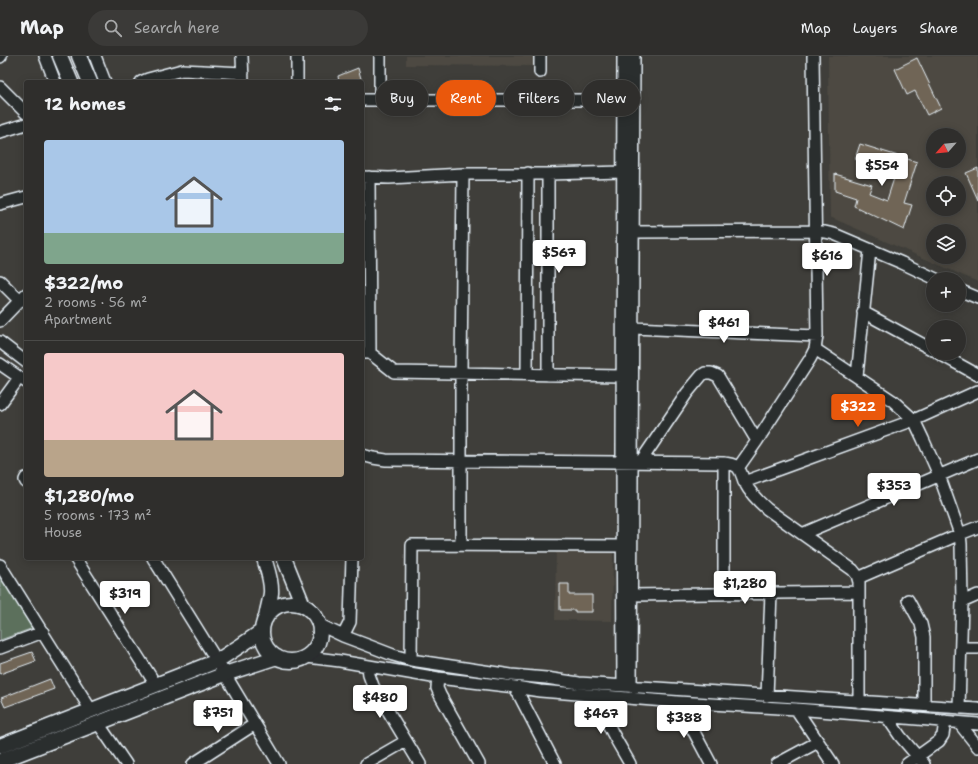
<!DOCTYPE html>
<meta charset="utf-8">
<style>
body{margin:0;font-family:"Shantell Sans",sans-serif;background:#3b3a38;color:#f1f3f6;height:100vh;display:flex;flex-direction:column;font-size:15px;white-space:nowrap}
*{box-sizing:border-box;margin:0}
p{font-size:13px;color:#a7a8a9}
.icon{flex:none;width:22px;height:22px;fill:none;stroke:currentColor;stroke-width:2;stroke-linecap:round;stroke-linejoin:round}
.map{position:relative;flex:1;overflow:hidden}
.details{position:absolute;left:24px;top:24px;width:340px;height:480px;display:flex;flex-direction:column;background:#2f2e2c;border-radius:4px;box-shadow:0 2px 10px #0003,0 0 0 1px #4a4a48}
.details>*{flex:none}
.hud{position:absolute;left:376px;top:24px;width:380px;height:36px;display:flex;gap:8px}
.needle{width:26px;rotate:243deg}
.tools{position:absolute;left:926px;top:72px;display:grid;gap:8px}
.tools a{display:grid;place-items:center;width:40px;height:40px;border-radius:50%;background:#2f2e2c;box-shadow:0 2px 10px #0003,0 0 0 1px #4a4a48;font-size:20px}
.price{position:absolute;translate:-50% -34px;padding:0 9px;border-radius:4px;background:#fff;color:#222;font-size:13px;line-height:26px;filter:drop-shadow(0 1px 2px #0008)}
.price::after{content:'';position:absolute;left:50%;top:24px;width:12px;height:9px;margin-left:-6px;background:inherit;clip-path:polygon(0 0,100% 0,50% 100%)}
.price.on{background:#ea580c;color:#fff}
ul{padding:0;list-style:none}
li{display:grid;align-content:center;gap:8px;height:212px;padding:0 20px}
li+li{border-top:1px solid #4a4a48}
li span{display:grid;place-items:center;height:124px;border-radius:4px;color:#555}
li>.icon{margin-inline-start:auto}
span .icon{width:72px;height:72px;fill:#fffc;stroke-width:1}
li b{font-size:17px}
h2{display:flex;justify-content:space-between;align-items:center;height:48px;padding:0 20px;font-size:17px}
.chip{padding:0 14px;border-radius:18px;background:#2f2e2c;box-shadow:0 2px 10px #0003,0 0 0 1px #4a4a48;font-size:14px;line-height:36px}
.chip.on{background:#ea580c;color:#fff}
header{display:flex;align-items:center;gap:24px;box-sizing:border-box;height:56px;padding:0 20px;background:#2f2e2c;border-bottom:1px solid #4a4a48}
header strong{font-size:19px}
nav{display:flex;gap:22px;margin-inline-start:auto;font-size:14px}
.search{width:280px;height:36px;background:#3b3a38;display:flex;align-items:center;gap:10px;box-sizing:border-box;padding:0 14px;border-radius:22px;color:#a7a8a9;font-size:15px}
.map>svg:first-child{display:block}
</style>
<header>
<strong>Map</strong>
<div class="search"><svg class="icon" aria-label="search" viewBox="0 0 24 24"><circle cx="10" cy="10" r="6"/><path d="M15 15l6 6"/></svg>Search here</div>
<nav><a>Map</a><a>Layers</a><a>Share</a></nav>
</header>
<div class="map">
<svg width="978" height="708" viewBox="0 0 978 708">
<rect width="100%" height="100%" fill="#3f3e3a"/>
<filter id="ink" filterUnits="userSpaceOnUse"><feTurbulence type="fractalNoise" baseFrequency=".025" numOctaves="2"/><feDisplacementMap in="SourceGraphic" scale="8" xChannelSelector="R" yChannelSelector="G"/><feConvolveMatrix kernelMatrix="1 2 1 2 8 2 1 2 1" color-interpolation-filters="sRGB"/></filter>
<g filter="url(#ink)">
<path fill="#4d4a42" fill-rule="evenodd" d="M 406,0 L 535,0 L 535,10 L 406,9 Z
M 828,0 L 978,0 L 978,226 L 830,161 ZM 933,79 L 959,79 L 959,105 L 933,105 ZM 933,127 L 959,127 L 959,153 L 933,153 ZM 933,175 L 959,175 L 959,201 L 933,201 Z
M 556,492 L 613,492 L 612,565 L 555,564 Z"/>
<path fill="#5b705c" stroke="#a2b0aa" d="M 0,520 L 33,572 L 0,584 Z"/>
<path fill="#6f6556" stroke="#e8f1f8" d="M 917,2 L 941,52 L 927,59 L 915,35 L 907,39 L 895,13 Z
M 358,12 L 362,26 L 339,26 L 338,20 Z
M 860,88 L 917,106 L 904,147 L 912,149 L 904,174 L 854,150 L 856,142 L 835,135 L 835,118 L 872,129 L 869,137 L 887,144 L 896,116 L 855,103 Z
M 978,112 L 978,144 L 966,117 Z
M 560,528 L 569,528 L 569,539 L 592,539 L 592,556 L 575,556 L 575,554 L 560,554 Z
M 32,596 L 36,605 L 0,618 L 0,607 Z
M 50,623 L 54,633 L 5,651 L 1,642 Z"/>
<g fill="none" stroke-linecap="round" stroke-linejoin="round">
<g stroke="#e8f1f8" stroke-width="14">
<path id="minor" d="M 45,0 L 55,26
M 95,0 L 105,26
M 242,0 L 243,26
M 623,0 L 622,405 L 623,630
M 0,1 L 1,0
M 540,16 L 540,0
M 141,26 L 148,23 L 182,14 L 243,17
M 297,26 L 297,0
M 0,31 L 26,57
M 362,44 L 629,44
M 380,44 L 380,0
M 0,76 L 26,68
M 548,118 L 548,319
M 362,121 L 389,122 L 463,118 L 548,118 L 622,116
M 369,121 L 370,297
M 0,148 L 26,141
M 633,176 L 815,175 L 825,176 L 834,178 L 902,207 L 936,223
M 0,225 L 20,245
M 959,234 L 978,242
M 863,256 L 933,294
M 0,265 L 26,238
M 633,272 L 817,280
M 0,286 L 26,306
M 815,293 L 893,345 L 914,364 L 923,383 L 939,419 L 960,478 L 961,488 L 962,546 L 959,652
M 362,297 L 370,297 L 394,316 L 622,320
M 938,297 L 978,319
M 0,308 L 26,326
M 527,318 L 528,117
M 857,320 L 870,194
M 0,348 L 19,322
M 362,399 L 373,402 L 386,404 L 724,407 C 729,408 735,408 738,412 C 742,416 742,422 745,427 C 750,437 759,446 767,453 L 853,514 L 857,519 L 859,526 L 859,646
M 641,405 L 687,337 L 702,319 L 705,317 L 711,317 L 718,320 L 757,385
M 724,407 L 724,538
M 738,412 L 757,385 L 810,303 L 815,293 L 817,280 L 813,0
M 26,422 L 25,424 L 26,426
M 744,426 L 914,364 L 978,335
M 802,478 L 978,403
M 461,489 L 461,317 L 463,118
M 75,502 L 156,629
M 153,502 L 217,605 L 279,708
M 0,509 L 91,654
M 858,522 L 960,478 L 978,471
M 632,539 L 859,536
M 908,544 L 921,568 L 924,581 L 924,649
M 962,546 L 978,539
M 320,569 L 343,580 L 367,589 L 393,599 L 411,604 L 511,619 L 546,622 L 579,627 L 978,653
M 343,580 L 350,566 L 352,502
M 0,592 L 43,576
M 961,592 L 978,592
M 307,601 L 340,605 L 438,622 L 515,631 L 540,635 L 678,646 L 796,653 L 978,668
M 411,604 L 412,489 L 622,490
M 368,610 L 369,619 L 373,630 L 420,708
M 438,622 L 437,632 L 440,639 L 479,708
M 515,631 L 555,708
M 631,631 L 634,0
M 599,640 C 602,663 619,688 630,708
M 767,640 L 771,537
M 678,646 L 711,708
M 796,653 L 833,708
M 887,661 L 900,680 L 924,708
M 98,667 L 126,708
M 959,667 L 978,691
M 193,708 L 255,668
M 366,708 L 406,685
M 777,708 L 818,686
M 907,708 L 939,685 L 943,679 L 945,665"/>
</g>
<g stroke="#e8f1f8" stroke-width="17">
<path id="major" d="M 60,0 L 71,26
M 79,0 L 90,26
M 264,502 C 267,513 272,525 271,537 C 270,545 267,554 266,562
M 284,502 L 303,549
M262 576a29 29 0 1 1 58 0a29 29 0 1 1-58 0Z
M 0,690 L 217,605 L 243,588 L 262,575
M 0,705 L 225,618 L 277,601"/>
</g>
<use href="#minor" stroke="#2a2d2e" stroke-width="11"/>
<use href="#major" stroke="#2a2d2e" stroke-width="14"/>
</g>
</g>
</svg>
<div class="tools">
<a><svg class="needle" viewBox="-14 -14 28 28"><path d="M0-13l5 13h-10z" fill="#e53935"/><path d="M0 13l5-13h-10z" fill="#a7a8a9"/></svg></a>
<a><svg class="icon" aria-label="locate" viewBox="0 0 24 24"><circle cx="12" cy="12" r="6"/><path d="M12 2v4M12 18v4M2 12h4M18 12h4"/></svg></a>
<a><svg class="icon" aria-label="layers" viewBox="0 0 24 24"><path d="M12 4l9 5-9 5-9-5zM3 14l9 5 9-5"/></svg></a>
<a>+</a>
<a>−</a>
</div>
<b class="price" style="left:882px;top:131px">$554</b>
<b class="price" style="left:559px;top:218px">$567</b>
<b class="price" style="left:827px;top:221px">$616</b>
<b class="price" style="left:724px;top:288px">$461</b>
<b class="price on" style="left:858px;top:372px">$322</b>
<b class="price" style="left:894px;top:451px">$353</b>
<b class="price" style="left:745px;top:549px">$1,280</b>
<b class="price" style="left:125px;top:559px">$319</b>
<b class="price" style="left:380px;top:663px">$480</b>
<b class="price" style="left:218px;top:678px">$751</b>
<b class="price" style="left:601px;top:679px">$467</b>
<b class="price" style="left:684px;top:683px">$388</b>
<div class="hud">
<a class="chip">Buy</a>
<a class="chip on">Rent</a>
<a class="chip">Filters</a>
<a class="chip">New</a>
</div>
<section class="details">
<h2>12 homes<svg class="icon" aria-label="filters" viewBox="0 0 24 24"><path d="M4 7h16M4 17h16"/><circle cx="9" cy="7" r="2"/><circle cx="15" cy="17" r="2"/></svg></h2>
<ul>
<li><span style="background:linear-gradient(#a9c7e8 75%,#7fa58c 0)"><svg class="icon" aria-label="home" viewBox="0 0 24 24"><path d="M3 11l9-7 9 7M6 9v11h12V9"/></svg></span><div><b>$322/mo</b><p>2 rooms · 56 m²</p><p>Apartment</p></div></li>
<li><span style="background:linear-gradient(#f6c9c9 70%,#b9a48a 0)"><svg class="icon" aria-label="home" viewBox="0 0 24 24"><path d="M3 11l9-7 9 7M6 9v11h12V9"/></svg></span><div><b>$1,280/mo</b><p>5 rooms · 173 m²</p><p>House</p></div></li>
</ul>
</section>
</div>
